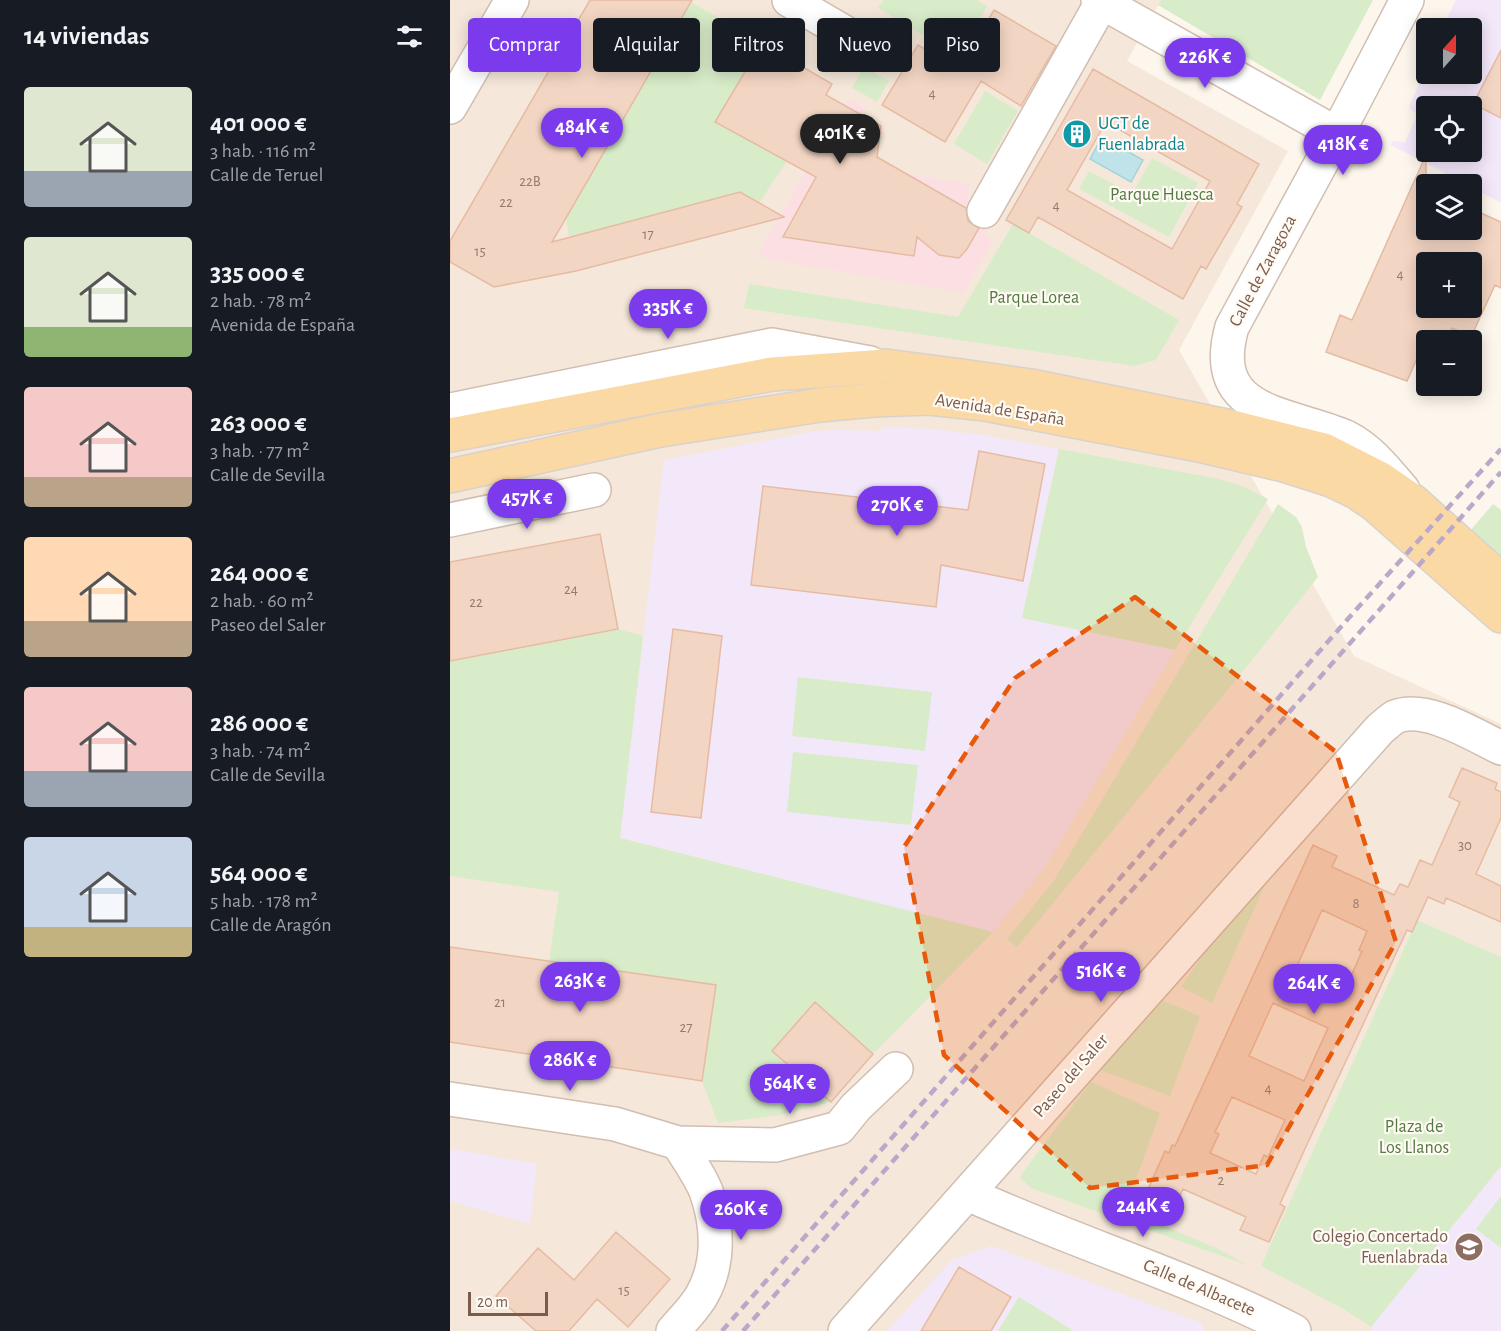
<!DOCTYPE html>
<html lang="es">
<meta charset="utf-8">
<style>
body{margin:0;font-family:"Alegreya Sans",sans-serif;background:#20242c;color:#f1f3f6;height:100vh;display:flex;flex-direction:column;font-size:22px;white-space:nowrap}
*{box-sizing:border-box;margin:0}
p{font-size:20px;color:#9ea1a6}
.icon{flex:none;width:33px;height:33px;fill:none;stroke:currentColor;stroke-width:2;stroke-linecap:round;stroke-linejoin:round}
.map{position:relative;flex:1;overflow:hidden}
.sheet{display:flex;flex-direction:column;background:#171b24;width:450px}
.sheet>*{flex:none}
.top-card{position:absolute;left:18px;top:18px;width:570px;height:54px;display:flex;gap:12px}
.needle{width:39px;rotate:21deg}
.tools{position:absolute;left:966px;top:18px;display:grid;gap:12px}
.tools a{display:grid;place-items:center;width:66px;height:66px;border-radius:6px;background:#171b24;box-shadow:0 3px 15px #0003;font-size:30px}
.scale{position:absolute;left:18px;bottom:15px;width:80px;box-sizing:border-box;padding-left:6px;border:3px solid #7a5c4d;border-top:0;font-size:16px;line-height:21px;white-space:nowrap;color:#7a5c4d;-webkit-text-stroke:4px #fffaf3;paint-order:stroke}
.price{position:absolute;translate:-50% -51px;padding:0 14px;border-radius:21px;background:#7c3aed;color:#fff;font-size:20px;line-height:39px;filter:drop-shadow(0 2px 3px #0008)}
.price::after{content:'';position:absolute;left:50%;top:36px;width:18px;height:14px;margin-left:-9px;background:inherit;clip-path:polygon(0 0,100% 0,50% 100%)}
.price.active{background:#222;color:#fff}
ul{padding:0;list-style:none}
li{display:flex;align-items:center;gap:18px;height:150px;padding:0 24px}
li span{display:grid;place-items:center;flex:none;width:168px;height:120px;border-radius:6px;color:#555}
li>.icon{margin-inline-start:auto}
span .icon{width:72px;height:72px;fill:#fffc;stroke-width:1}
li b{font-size:26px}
h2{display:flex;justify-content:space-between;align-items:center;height:72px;padding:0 24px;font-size:26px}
.chip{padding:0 21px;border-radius:6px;background:#171b24;box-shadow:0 3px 15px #0003;font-size:21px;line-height:54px}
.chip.active{background:#7c3aed;color:#fff}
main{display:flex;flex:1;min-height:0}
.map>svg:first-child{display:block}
</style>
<main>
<section class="sheet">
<h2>14 viviendas<svg class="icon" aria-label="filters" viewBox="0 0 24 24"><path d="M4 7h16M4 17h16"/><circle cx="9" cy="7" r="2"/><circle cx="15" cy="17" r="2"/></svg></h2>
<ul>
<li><span style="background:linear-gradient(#dfe7d0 70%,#9aa5b1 0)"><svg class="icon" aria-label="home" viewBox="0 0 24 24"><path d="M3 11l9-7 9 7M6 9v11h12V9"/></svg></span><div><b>401 000 €</b><p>3 hab. · 116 m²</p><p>Calle de Teruel</p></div></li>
<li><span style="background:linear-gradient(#dfe7d0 75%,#8fb573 0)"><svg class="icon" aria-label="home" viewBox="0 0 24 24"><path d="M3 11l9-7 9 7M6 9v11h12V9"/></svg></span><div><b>335 000 €</b><p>2 hab. · 78 m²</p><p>Avenida de España</p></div></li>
<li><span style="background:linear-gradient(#f6c9c9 75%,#b9a48a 0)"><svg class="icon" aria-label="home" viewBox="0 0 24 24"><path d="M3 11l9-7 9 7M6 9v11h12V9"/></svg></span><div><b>263 000 €</b><p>3 hab. · 77 m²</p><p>Calle de Sevilla</p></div></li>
<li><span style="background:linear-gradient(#ffd9b3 70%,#b9a48a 0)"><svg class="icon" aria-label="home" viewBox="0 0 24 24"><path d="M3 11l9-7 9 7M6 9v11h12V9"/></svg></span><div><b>264 000 €</b><p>2 hab. · 60 m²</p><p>Paseo del Saler</p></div></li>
<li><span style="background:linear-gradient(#f6c9c9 70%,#9aa5b1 0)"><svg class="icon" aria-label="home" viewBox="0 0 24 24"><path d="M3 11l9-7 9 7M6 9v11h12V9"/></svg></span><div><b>286 000 €</b><p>3 hab. · 74 m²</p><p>Calle de Sevilla</p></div></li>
<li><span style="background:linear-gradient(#c9d6e8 75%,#c2b280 0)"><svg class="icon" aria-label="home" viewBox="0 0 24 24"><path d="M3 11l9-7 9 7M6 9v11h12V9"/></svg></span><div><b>564 000 €</b><p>5 hab. · 178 m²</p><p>Calle de Aragón</p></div></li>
</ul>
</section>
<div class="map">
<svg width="1051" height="1331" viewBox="0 0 1051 1331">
<rect width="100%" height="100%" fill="#fdf6ec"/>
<path fill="#f5e8da" d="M 0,0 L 711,0 L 677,61 L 838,151 L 729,350 L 904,656 L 1051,724 L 1051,1331 L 0,1331 Z"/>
<path fill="#f3e8fa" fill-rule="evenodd" d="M 1006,0 L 1051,0 L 1051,203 L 1022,187 L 1022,184 L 1016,184 L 941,145 L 943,141 L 955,142 L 966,118 L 965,113 L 959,107 L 976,68 L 976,74 L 1022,74 L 1022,28 L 1003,28 L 995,22 ZM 976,106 L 1022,106 L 1022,152 L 976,152 Z
M 431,427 L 481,429 L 532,435 L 609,449 L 572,618 L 725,650 L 595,867 L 543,932 L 170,838 L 214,460 L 361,432 L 383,430 L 431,431 Z
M 0,1149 L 87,1164 L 80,1224 L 1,1201 L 0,1206 Z
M 1051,1166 L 1051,1331 L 922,1331 L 921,1327 Z
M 541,1246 L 751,1323 L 754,1331 L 624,1331 L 569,1297 L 548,1331 L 541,1331 L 561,1297 L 509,1267 L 471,1331 L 437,1331 L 502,1260 Z"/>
<path fill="#fbdfe3" d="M 400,100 L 414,107 L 412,115 L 431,126 L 428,151 L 424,150 L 423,155 L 457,174 L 520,184 L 517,201 L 545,218 L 535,236 L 543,240 L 514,293 L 312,258 L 310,250 L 396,101 Z"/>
<path fill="#d8ecc9" d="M 433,0 L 527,0 L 537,6 L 508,56 L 428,8 Z
M 711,0 L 923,0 L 870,100 L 718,11 L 708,5 Z
M 241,2 L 312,43 L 266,121 L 337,161 L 309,203 L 290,192 L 119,237 L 116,217 Z
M 445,32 L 461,41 L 444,71 L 420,57 L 433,33 Z
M 414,67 L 439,81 L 427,102 L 402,88 Z
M 535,91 L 568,111 L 537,164 L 504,144 Z
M 702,158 L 748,183 L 719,237 L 629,189 L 639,171 L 682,194 Z
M 563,224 L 729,320 L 706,360 L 684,366 L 294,308 L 299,284 L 508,317 Z
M 609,449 L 769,479 L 795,487 L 818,499 L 725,650 L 572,618 Z
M 828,504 L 846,517 L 852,527 L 856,547 L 868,577 L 807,654 L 567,947 L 557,939 L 605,879 Z
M 1043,504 L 1051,510 L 1051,558 L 1019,532 Z
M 168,629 L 193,636 L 170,838 L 543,932 L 423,1054 L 364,1002 L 322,1051 L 381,1102 L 330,1115 L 268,1123 L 252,1081 L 266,985 L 99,962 L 109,892 L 0,876 L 0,661 Z
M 348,677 L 482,692 L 475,751 L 342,736 Z
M 343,752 L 468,765 L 461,825 L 337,812 Z
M 814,865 L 821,871 L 762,1003 L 731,987 Z
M 967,920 L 1051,957 L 1051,1166 L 921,1327 L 892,1308 L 811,1266 Z
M 713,1001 L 750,1016 L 720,1096 L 650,1070 Z
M 641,1082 L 710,1113 L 675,1209 L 766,1248 L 800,1266 L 581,1188 L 570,1178 L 573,1172 Z
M 1051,1196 L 1051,1248 L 1026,1229 Z
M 569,1297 L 624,1331 L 548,1331 Z"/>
<path fill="#bfe3e8" stroke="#a5d3da" stroke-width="1.5" d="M 652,137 L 693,160 L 681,182 L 640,159 Z"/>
<path fill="#f3d5c3" stroke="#e6bba3" stroke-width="1.5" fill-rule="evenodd" d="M 140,0 L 242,0 L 102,242 L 290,192 L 334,217 L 126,271 L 44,287 L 0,262 L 0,241 Z
M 544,10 L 606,46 L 571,106 L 531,81 L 495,142 L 432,105 L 468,45 L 509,69 Z
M 312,43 L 382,84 L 376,95 L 431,126 L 427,157 L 516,208 L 518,221 L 529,228 L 517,249 L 509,258 L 489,255 L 467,237 L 464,256 L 333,237 L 366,177 L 265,122 Z
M 1051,50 L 1051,118 L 1023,104 Z
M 643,69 L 809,164 L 787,204 L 792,207 L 756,269 L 751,266 L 733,299 L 588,217 L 579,233 L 556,220 ZM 656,122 L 760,181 L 722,249 L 617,190 Z
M 976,155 L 976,230 L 1022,230 L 1022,209 L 1051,222 L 1051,288 L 1045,285 L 1021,337 L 1002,328 L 996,340 L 976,340 L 976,350 L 972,347 L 957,381 L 876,352 L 890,315 L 902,320 ZM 976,262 L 1022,262 L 1022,308 L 976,308 Z
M 529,451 L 595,464 L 573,581 L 491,565 L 486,607 L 301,585 L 313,486 L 518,510 Z
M 150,534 L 168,629 L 0,661 L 0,562 Z
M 223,629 L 272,636 L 251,818 L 201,812 Z
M 1012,768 L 1047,783 L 1045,789 L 1051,792 L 1051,818 L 1026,874 L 1051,886 L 1051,922 L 996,898 L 994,904 L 978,897 L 962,932 L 957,930 L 854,1151 L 830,1204 L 835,1207 L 819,1242 L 790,1230 L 796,1217 L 733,1189 L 728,1200 L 699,1187 L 715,1151 L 719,1153 L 722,1145 L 725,1146 L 863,845 L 887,856 L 882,867 L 944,895 L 950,884 L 958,887 L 970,860 L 982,865 L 1010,802 L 999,797 ZM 872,910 L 917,931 L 909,950 L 912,951 L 896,988 L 847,966 ZM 823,1003 L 878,1028 L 854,1081 L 799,1056 ZM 782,1097 L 835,1120 L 818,1157 L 814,1155 L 806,1174 L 760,1153 L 769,1134 L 765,1132 Z
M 0,947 L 266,985 L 252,1081 L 0,1042 Z
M 365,1002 L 423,1054 L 381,1102 L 322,1051 Z
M 166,1232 L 220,1279 L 178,1327 L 147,1299 L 119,1331 L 86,1331 L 46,1296 L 88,1248 L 124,1280 Z
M 509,1267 L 561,1297 L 541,1331 L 471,1331 Z"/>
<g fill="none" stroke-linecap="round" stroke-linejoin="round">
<g stroke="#d1beb0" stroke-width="36">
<path id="minor" d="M 339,0 L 399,35
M 648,0 L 887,134
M 0,107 L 62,0
M 534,211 L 652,2
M 0,410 L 322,345 L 420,363
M 953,490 C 936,470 920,449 896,437 C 838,412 757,415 782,327 L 887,134 L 957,0
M 0,520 L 144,490
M 0,1099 L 165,1124 L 228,1143 L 325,1145 L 389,1128 L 406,1107 L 446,1069
M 518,1194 C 626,1243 739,1277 844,1331
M 223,1331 C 232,1320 245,1308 252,1295 C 270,1263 268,1225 256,1191 C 249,1174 237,1158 228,1143
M 395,1331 L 930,729 C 935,725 940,720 945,717 C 975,704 1024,735 1051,748"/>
</g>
<g stroke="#dad1cd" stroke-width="36">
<path id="major" d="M 0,435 L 322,374 L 436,366 L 512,376 L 581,386 L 786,428 L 874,450 L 931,479 L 963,501 L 1051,580
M 0,476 L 211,430 L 370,405 L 424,400 L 479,398 L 535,404 L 749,445 L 834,465 L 881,480 L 906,492 L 925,505 L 1051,616"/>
</g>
<use href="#minor" stroke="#fff" stroke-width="33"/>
<use href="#major" stroke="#fbd9a5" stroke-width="33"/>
<path stroke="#b9a8c9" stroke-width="4.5" stroke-dasharray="9 6" stroke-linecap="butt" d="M 272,1331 L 904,612 L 1051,449
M 293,1331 L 1051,472"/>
</g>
<path fill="#e8590c" fill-opacity="0.2" stroke="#e8590c" stroke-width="4.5" stroke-dasharray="12 8" stroke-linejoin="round" d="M 685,597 L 886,752 L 946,942 L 817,1165 L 640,1188 L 494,1055 L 454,847 L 565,678 Z"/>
<defs>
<g id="building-disc" transform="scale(1.5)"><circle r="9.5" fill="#0f9aa8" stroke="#fffaf3"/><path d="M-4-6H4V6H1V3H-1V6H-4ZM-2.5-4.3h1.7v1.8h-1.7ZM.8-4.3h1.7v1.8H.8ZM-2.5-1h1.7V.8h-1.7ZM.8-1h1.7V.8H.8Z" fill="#fff"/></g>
<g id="school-disc" transform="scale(1.5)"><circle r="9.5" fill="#8d6e63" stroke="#fffaf3"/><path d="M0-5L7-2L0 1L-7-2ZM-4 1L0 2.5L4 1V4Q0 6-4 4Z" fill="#fff"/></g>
</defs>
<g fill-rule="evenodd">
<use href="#building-disc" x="627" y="134"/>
<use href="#school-disc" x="1019" y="1247"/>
</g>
<g text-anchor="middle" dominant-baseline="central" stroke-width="4.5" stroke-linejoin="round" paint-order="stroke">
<g font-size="15" fill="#987a6a">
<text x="482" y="93">4</text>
<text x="80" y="181">22B</text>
<text x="56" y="202">22</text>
<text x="606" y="205">4</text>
<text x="198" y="234">17</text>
<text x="30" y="251">15</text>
<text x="950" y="274">4</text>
<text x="121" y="589">24</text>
<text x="26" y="602">22</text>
<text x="1015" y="845">30</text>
<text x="906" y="903">8</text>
<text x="50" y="1002">21</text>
<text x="236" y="1027">27</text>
<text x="818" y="1088">4</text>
<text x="771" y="1180">2</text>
<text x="174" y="1290">15</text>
</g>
<g font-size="18" fill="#0d838f" stroke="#fffaf3" text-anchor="start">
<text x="648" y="124">UGT de<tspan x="648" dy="21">Fuenlabrada</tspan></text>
</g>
<g font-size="18" fill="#537a41" stroke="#fffaf3">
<text x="712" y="195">Parque Huesca</text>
<text x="584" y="298">Parque Lorea</text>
<text x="964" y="1127">Plaza de<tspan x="964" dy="21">Los Llanos</tspan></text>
</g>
<g font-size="18" fill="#7a5c4d" stroke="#fffaf3">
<text transform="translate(813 271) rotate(-62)">Calle de Zaragoza</text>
<text transform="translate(550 410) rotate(9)">Avenida de España</text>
<text transform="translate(621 1076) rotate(-49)">Paseo del Saler</text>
<text transform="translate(749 1288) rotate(23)">Calle de Albacete</text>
</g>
<g font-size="18" fill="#785e54" stroke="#fffaf3" text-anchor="end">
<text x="998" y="1237">Colegio Concertado<tspan x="998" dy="21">Fuenlabrada</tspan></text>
</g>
</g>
</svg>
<div class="tools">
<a><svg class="needle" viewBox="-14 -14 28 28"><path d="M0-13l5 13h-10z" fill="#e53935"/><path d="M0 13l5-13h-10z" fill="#9ea1a6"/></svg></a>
<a><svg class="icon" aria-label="locate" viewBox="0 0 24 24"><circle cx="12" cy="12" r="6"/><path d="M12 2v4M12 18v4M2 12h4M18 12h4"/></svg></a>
<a><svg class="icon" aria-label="layers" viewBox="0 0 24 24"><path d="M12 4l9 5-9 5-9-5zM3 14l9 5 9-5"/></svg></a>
<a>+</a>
<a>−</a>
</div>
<div class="scale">20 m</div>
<b class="price" style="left:755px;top:89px">226K €</b>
<b class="price" style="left:132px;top:159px">484K €</b>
<b class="price active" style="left:390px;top:165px">401K €</b>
<b class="price" style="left:893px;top:176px">418K €</b>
<b class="price" style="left:218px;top:340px">335K €</b>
<b class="price" style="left:77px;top:530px">457K €</b>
<b class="price" style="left:447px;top:537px">270K €</b>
<b class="price" style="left:651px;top:1003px">516K €</b>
<b class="price" style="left:130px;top:1013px">263K €</b>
<b class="price" style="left:864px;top:1015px">264K €</b>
<b class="price" style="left:120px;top:1092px">286K €</b>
<b class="price" style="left:340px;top:1115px">564K €</b>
<b class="price" style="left:693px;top:1238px">244K €</b>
<b class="price" style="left:291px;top:1241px">260K €</b>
<div class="top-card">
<a class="chip active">Comprar</a>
<a class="chip">Alquilar</a>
<a class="chip">Filtros</a>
<a class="chip">Nuevo</a>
<a class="chip">Piso</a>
</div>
</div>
</main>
